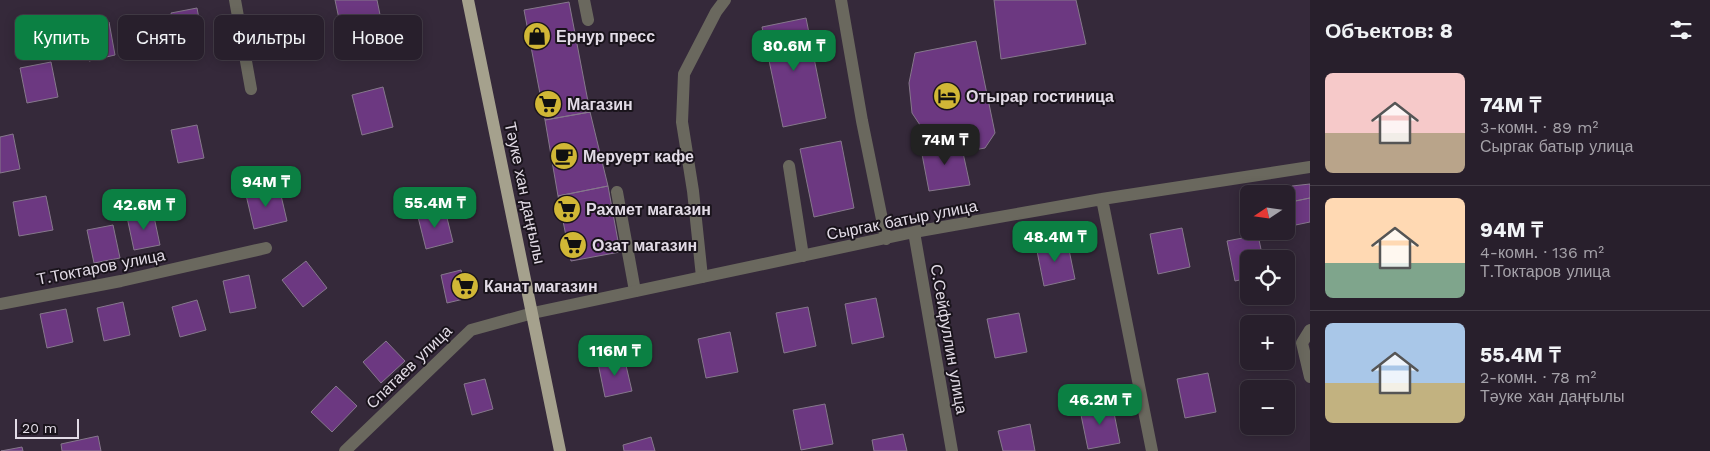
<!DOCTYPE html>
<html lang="ru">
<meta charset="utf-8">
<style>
body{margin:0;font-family:"Work Sans",sans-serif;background:#342c38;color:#f1f3f6;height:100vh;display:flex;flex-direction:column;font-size:19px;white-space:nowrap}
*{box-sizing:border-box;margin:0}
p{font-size:16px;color:#a5a2a9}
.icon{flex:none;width:28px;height:28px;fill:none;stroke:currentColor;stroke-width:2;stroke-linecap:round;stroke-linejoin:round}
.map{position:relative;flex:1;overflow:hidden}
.details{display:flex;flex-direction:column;background:#281f2c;width:400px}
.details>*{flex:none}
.hud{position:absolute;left:15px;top:15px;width:475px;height:45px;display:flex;gap:10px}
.needle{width:32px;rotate:257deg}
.tools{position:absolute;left:1240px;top:185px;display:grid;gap:10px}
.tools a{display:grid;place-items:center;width:55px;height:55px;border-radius:8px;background:#281f2c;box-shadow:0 2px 12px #0003,0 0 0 1px #443d48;font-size:25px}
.scale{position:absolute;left:15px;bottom:12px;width:64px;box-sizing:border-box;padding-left:5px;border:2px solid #e2dbe6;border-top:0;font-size:14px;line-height:18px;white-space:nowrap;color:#e2dbe6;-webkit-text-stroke:4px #1a141c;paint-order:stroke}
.price{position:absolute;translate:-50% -42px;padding:0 11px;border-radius:10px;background:#0b8043;color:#fff;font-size:16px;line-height:32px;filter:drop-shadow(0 1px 2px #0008)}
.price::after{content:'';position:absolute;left:50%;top:30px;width:15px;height:11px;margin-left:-8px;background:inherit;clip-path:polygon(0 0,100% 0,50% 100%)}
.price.active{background:#222;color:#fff}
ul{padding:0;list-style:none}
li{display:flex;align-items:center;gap:15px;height:125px;padding:0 15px}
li+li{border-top:1px solid #443d48}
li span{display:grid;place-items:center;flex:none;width:140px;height:100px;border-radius:8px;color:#555}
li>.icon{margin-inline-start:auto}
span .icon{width:60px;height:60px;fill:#fffc;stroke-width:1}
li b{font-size:21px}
h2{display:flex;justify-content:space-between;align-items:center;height:60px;padding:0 15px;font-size:21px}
.chip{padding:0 18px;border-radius:8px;background:#281f2c;box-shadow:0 2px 12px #0003,0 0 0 1px #443d48;font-size:18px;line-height:45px}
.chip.active{background:#0b8043;color:#fff}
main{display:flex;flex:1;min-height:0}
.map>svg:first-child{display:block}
</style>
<main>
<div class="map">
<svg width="1310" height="451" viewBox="0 0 1310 451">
<rect width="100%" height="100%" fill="#35293a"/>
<path fill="#6c3881" stroke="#86788c" d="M 335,0 L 377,0 L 385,39 L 345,47 Z
M 994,0 L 1076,0 L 1086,44 L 1001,59 Z
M 569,2 L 590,112 L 545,120 L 524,10 Z
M 197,8 L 203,40 L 178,46 L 171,13 Z
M 806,18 L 826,118 L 783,127 L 762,27 Z
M 109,22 L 115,55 L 89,61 L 83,28 Z
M 976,41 L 995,133 L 985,148 L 963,152 L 960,139 L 934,146 L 912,113 L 909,83 L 915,53 Z
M 51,62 L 58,97 L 27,103 L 20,68 Z
M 383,87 L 393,127 L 362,135 L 352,95 Z
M 590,112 L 608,186 L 558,196 L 545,120 Z
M 197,125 L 204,158 L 178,163 L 171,130 Z
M 13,134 L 20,169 L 0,173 L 0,137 Z
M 960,139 L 970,185 L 929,191 L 921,149 Z
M 841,141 L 854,208 L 814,217 L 800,149 Z
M 1310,184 L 1310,198 L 1295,201 L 1292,186 Z
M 608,186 L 620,252 L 571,261 L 558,196 Z
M 279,187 L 287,221 L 254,229 L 246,195 Z
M 46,196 L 53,230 L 19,236 L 13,202 Z
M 1310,198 L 1310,222 L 1286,227 L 1286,203 Z
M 445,210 L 453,242 L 426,249 L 418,217 Z
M 153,212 L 160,245 L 134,250 L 127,217 Z
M 113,225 L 120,258 L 94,263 L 87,230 Z
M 1182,228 L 1190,267 L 1158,274 L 1150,234 Z
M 1258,235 L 1263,259 L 1249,259 L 1249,278 L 1235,281 L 1227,241 Z
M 1067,240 L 1075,279 L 1044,286 L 1036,246 Z
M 306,261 L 327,288 L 303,307 L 282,280 Z
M 461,270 L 468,298 L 447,303 L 441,275 Z
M 249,275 L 256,308 L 230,313 L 223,281 Z
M 876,298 L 884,337 L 852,344 L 845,304 Z
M 197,300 L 206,330 L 180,337 L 172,307 Z
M 123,302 L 130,335 L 104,341 L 97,308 Z
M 808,307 L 816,346 L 784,353 L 776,313 Z
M 66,309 L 73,342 L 47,348 L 40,314 Z
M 1019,313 L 1027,352 L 995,358 L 987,319 Z
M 730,332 L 738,372 L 706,378 L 698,339 Z
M 386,341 L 405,361 L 381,383 L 363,362 Z
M 624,357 L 632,391 L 605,397 L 598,363 Z
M 1208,373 L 1216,412 L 1185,418 L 1177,379 Z
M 485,379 L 493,409 L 472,415 L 464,384 Z
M 336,386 L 357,406 L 332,432 L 311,412 Z
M 1112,403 L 1120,443 L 1088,449 L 1080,410 Z
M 825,404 L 833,444 L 801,450 L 793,410 Z
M 1030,424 L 1035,451 L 1003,451 L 998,431 Z
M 903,434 L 907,451 L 874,451 L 872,440 Z
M 98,436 L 101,451 L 62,451 L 61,444 Z
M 651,437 L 655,451 L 624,451 L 623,445 Z
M 22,447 L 23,451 L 1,451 Z"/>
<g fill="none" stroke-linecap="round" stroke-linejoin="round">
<path stroke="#6a685e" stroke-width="12" d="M 584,0 L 588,20
M 789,166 L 803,256
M 617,192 L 635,291
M 702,277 L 693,191 L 682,122 L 684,74 L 716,12 L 725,0
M 1310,330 L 1302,343 L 1310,377"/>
<path stroke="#6a685e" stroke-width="12" d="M 235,0 L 251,89
M 841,0 L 862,121 L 886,239
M 1102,199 L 1152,451
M 914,232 L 952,451
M 0,304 L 121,281 L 266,248
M 345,451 L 471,330 L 533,313 L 914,232 L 1102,199 L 1310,167"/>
<path stroke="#a5a18d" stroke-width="12" d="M 468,0 L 560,451"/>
</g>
<defs>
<g id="shop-disc" transform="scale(1.4375)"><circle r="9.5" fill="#d1b736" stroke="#1a141c"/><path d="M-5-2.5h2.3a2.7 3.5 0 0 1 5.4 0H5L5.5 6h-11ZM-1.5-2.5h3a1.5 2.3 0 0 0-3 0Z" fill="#111"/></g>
<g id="hotel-disc" transform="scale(1.4375)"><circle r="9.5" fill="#d1b736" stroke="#1a141c"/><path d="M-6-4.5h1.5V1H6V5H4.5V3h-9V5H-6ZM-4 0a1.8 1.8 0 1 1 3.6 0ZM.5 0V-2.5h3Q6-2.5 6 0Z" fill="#111"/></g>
<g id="supermarket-disc" transform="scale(1.4375)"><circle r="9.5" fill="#d1b736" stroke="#1a141c"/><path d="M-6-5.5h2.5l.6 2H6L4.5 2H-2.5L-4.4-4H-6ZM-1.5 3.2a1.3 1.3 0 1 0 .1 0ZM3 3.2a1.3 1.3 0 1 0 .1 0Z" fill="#111"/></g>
<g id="cafe-disc" transform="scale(1.4375)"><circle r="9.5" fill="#d1b736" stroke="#1a141c"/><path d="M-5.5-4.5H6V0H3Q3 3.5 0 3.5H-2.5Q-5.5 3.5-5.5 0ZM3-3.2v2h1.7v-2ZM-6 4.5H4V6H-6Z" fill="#111"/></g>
</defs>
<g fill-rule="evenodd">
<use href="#shop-disc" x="537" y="36"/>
<use href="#hotel-disc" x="947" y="96"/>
<use href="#supermarket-disc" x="548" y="104"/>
<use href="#cafe-disc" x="564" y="156"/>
<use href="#supermarket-disc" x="567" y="209"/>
<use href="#supermarket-disc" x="573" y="245"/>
<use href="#supermarket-disc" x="465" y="286"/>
</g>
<g text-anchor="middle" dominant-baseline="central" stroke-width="4" stroke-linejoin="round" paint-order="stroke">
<g font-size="16" font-weight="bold" fill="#e2dbe6" stroke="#1a141c" text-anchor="start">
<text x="556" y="36">Ернур пресс</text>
<text x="966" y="96">Отырар гостиница</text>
<text x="567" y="104">Магазин</text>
<text x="583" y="156">Меруерт кафе</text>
<text x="586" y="209">Рахмет магазин</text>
<text x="592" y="245">Озат магазин</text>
<text x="484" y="286">Канат магазин</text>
</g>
<g font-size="16" fill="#e2dbe6" stroke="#1a141c">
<text transform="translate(525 193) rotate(78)">Тәуке хан даңғылы</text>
<text transform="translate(902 220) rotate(-11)">Сыргак батыр улица</text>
<text transform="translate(101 267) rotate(-11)">Т.Токтаров улица</text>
<text transform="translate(949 339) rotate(80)">С.Сейфуллин улица</text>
<text transform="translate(409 367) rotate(-44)">Спатаев улица</text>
</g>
</g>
</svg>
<div class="tools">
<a><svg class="needle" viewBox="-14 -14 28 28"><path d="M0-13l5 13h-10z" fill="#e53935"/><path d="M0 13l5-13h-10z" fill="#a5a2a9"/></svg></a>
<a><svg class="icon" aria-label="locate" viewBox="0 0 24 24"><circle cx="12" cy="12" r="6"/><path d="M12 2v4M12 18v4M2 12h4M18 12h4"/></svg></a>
<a>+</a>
<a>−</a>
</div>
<div class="scale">20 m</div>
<b class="price" style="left:794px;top:72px">80.6M ₸</b>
<b class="price active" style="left:945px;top:166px">74M ₸</b>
<b class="price" style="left:266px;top:208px">94M ₸</b>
<b class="price" style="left:435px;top:229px">55.4M ₸</b>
<b class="price" style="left:144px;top:231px">42.6M ₸</b>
<b class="price" style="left:1055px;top:263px">48.4M ₸</b>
<b class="price" style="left:615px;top:377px">116M ₸</b>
<b class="price" style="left:1100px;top:426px">46.2M ₸</b>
<div class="hud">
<a class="chip active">Купить</a>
<a class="chip">Снять</a>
<a class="chip">Фильтры</a>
<a class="chip">Новое</a>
</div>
</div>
<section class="details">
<h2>Объектов: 8<svg class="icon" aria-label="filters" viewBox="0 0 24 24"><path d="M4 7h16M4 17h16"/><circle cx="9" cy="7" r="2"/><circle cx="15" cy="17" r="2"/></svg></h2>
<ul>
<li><span style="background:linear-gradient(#f6c9c9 60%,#b9a48a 0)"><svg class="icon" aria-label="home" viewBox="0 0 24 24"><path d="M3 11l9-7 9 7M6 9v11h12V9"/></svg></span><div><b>74M ₸</b><p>3-комн. · 89 m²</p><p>Сыргак батыр улица</p></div></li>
<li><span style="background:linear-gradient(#ffd9b3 65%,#7fa58c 0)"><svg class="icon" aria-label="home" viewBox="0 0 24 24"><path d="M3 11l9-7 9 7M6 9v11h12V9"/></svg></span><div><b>94M ₸</b><p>4-комн. · 136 m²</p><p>Т.Токтаров улица</p></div></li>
<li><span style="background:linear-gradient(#a9c7e8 60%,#c2b280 0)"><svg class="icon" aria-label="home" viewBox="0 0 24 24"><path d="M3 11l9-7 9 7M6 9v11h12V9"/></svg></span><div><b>55.4M ₸</b><p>2-комн. · 78 m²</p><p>Тәуке хан даңғылы</p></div></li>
</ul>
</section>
</main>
